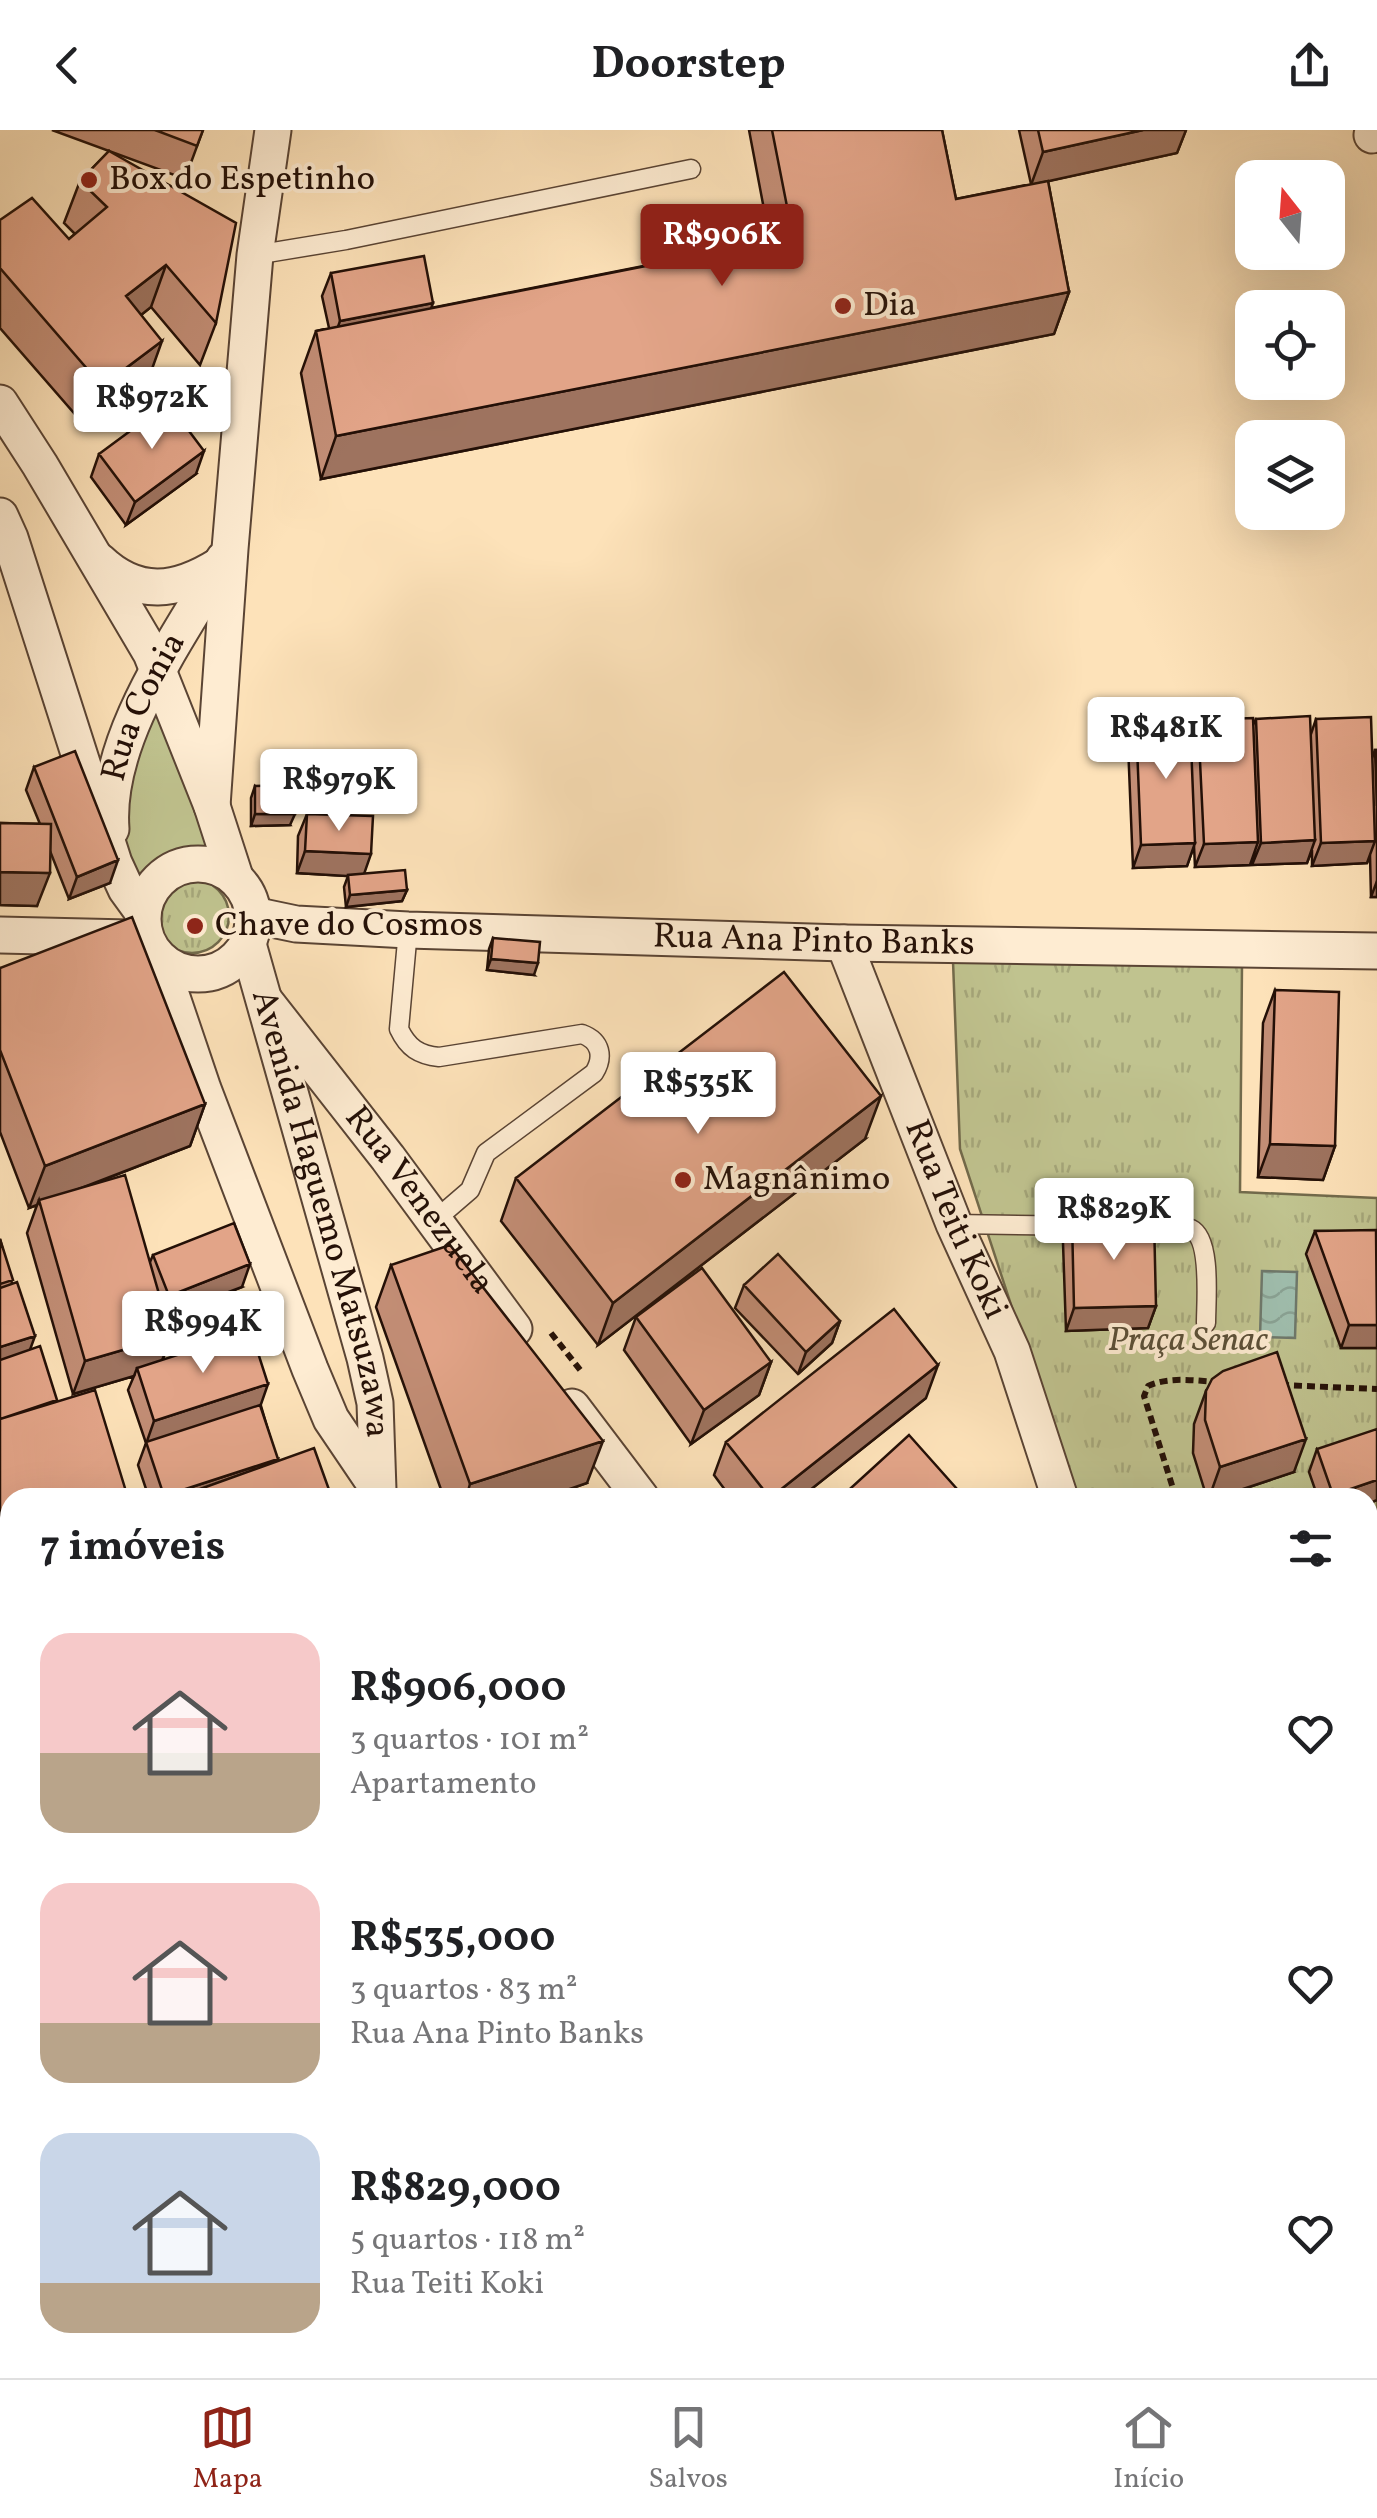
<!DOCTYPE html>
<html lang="pt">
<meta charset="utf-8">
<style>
body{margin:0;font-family:Vollkorn,serif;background:#f6f6f6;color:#202124;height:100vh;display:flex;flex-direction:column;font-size:38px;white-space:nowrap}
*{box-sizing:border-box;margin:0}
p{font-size:32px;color:#757577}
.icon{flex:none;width:55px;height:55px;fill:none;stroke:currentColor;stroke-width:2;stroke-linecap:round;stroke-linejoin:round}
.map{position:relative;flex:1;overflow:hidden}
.sheet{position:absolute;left:0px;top:1358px;width:1378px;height:892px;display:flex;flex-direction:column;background:#fff;border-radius:30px 30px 0 0;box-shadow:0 10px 40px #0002}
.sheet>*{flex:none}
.needle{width:65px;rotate:343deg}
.controls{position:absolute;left:1235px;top:30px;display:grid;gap:20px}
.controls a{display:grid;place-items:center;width:110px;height:110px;border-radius:20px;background:#fff;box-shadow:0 10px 40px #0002;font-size:50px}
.price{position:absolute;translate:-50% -85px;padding:0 22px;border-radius:10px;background:#fff;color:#222;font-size:32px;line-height:65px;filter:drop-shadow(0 2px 5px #0008)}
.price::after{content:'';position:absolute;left:50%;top:60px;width:30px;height:22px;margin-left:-15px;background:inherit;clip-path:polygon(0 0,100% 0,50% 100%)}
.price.on{background:#8f2418;color:#fff}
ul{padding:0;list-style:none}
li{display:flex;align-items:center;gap:30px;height:250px;padding:0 40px}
li span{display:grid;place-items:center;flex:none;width:280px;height:200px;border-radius:30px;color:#555}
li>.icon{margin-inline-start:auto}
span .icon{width:120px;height:120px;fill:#fffc;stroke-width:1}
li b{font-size:42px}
h2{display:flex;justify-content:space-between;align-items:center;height:120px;padding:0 40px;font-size:42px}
header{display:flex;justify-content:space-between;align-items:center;height:130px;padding:0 40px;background:#fff;font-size:45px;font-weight:700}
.tab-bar{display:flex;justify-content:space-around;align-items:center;height:140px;border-top:2px solid #e0e0e0;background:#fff;font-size:28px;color:#757577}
.tab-bar a{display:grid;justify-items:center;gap:5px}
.tab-bar .on{color:#8f2418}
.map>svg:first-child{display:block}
</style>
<header><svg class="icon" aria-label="back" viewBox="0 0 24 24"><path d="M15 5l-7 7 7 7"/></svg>Doorstep<svg class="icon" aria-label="share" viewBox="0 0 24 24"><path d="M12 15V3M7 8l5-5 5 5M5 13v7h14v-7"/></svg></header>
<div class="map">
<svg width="1377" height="2248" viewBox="0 0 1377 2248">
<defs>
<pattern id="park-tufts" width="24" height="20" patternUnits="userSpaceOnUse" patternTransform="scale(2.5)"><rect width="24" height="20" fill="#c0c38f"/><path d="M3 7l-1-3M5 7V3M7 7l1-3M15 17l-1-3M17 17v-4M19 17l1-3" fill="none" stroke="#a5a67a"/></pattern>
<pattern id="water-waves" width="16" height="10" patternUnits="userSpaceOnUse" patternTransform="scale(2.5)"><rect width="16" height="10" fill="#9fbeae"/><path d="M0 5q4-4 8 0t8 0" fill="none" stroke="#89a294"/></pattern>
</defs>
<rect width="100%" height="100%" fill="#fde2b9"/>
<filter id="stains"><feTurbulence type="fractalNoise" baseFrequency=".002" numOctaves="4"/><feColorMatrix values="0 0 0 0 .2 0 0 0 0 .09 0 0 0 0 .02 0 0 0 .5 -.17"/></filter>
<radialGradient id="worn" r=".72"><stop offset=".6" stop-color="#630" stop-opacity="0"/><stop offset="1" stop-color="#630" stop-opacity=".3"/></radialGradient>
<path fill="#c0c38f" stroke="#726a4b" stroke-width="2.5" d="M 159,575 L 223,736 C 182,720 163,729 135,759 L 124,725 L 128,641 Z"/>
<path fill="url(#park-tufts)" stroke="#726a4b" stroke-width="2.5" d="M155 786a37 37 0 1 1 74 0a37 37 0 1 1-74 0Z
M 953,831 L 1242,835 L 1240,1062 L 1377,1068 L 1377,1518 L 1368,1518 L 1368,1368 L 1074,1367 L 960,1019 Z"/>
<path fill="url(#water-waves)" stroke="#6e786b" stroke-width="2.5" d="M 1262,1141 L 1297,1142 L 1295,1208 L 1260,1207 Z"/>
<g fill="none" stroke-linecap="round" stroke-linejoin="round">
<g stroke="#5a4434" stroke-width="21">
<path id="service" d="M 255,125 L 346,110 L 691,39
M 408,800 L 399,899 C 408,918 419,925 439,927 L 582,904 C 601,911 604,927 594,943 L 486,1023 L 470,1060 L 434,1091
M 954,1094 L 1093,1096
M 1134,1097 C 1151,1097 1176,1093 1191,1099 C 1212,1109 1206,1172 1206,1193"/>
</g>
<g stroke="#5a4434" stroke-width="39">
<g id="minor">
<path d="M 1372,5 L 1377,4"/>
<path d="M 0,273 L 40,335 L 151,523 L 212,676 L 235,747"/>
<path d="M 0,386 L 10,408 L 114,733 L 126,759 L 142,781"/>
<path d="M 99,431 C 138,468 177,462 220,435"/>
<path d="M 212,676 L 230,419 L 255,125 L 273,0"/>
<path id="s1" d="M 111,699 C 104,607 180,506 224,429"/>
<circle cx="198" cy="789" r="55"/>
<path id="s2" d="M 253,785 L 296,794 L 408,800 L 844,813 L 1377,821"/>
<path d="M 0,805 L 129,808"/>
<path id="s3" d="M 844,813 L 954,1094 L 1012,1221 L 1060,1368"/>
<path id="s4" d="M 248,814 L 365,1228 L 375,1273 L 378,1360"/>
<path d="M 159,829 L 203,959 L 310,1239 L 331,1289 L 377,1357"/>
<path id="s5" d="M 265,871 L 388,1028 L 514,1199"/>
<path d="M 572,1277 L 641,1368"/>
<path d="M 0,1599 L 10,1596"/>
<path d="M 1368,1763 L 1377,1764"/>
<path d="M 1368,2160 L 1377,2184"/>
<path d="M 653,2240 L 656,2248"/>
<path d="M 1077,2240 L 1079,2248"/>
</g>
</g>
<path stroke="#241007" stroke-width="6" stroke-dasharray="8 5" stroke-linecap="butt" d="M 551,1203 L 581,1241
M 1281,1255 L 1377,1259
M 1176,1368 L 1144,1266 L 1148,1256 C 1170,1246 1196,1251 1219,1252"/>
<use href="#service" stroke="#feecd2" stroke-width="18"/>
<use href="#minor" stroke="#feecd2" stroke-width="35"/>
</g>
<path fill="#c28d75" stroke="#241007" stroke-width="2.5" d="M 52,0 L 203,0 L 185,49 Z
M 749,0 L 942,0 L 956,69 L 1031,54 L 1019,0 L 1186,0 L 1177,23 L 1048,51 L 1069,162 L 1054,204 L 321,349 L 301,243 L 316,201 L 329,198 L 322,166 L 331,143 L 431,178 L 770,111 Z
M 109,21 L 216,193 L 200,235 L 151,177 L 141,185 L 147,253 L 87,298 L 0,198 L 0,90 L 69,109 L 75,104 L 64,93 L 80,51 Z
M 99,324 L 196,344 L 126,395 L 91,347 Z
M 1256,589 L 1311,604 L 1316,589 L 1372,628 L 1375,620 L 1377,620 L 1377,767 L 1371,767 L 1370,725 L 1367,733 L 1312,736 L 1312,720 L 1307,733 L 1252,735 L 1252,728 L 1250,735 L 1195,737 L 1194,716 L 1187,736 L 1133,738 L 1128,614 L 1136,592 L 1191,610 L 1198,590 L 1253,595 Z
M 34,637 L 110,753 L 69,769 L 50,721 L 37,776 L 0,775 L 0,693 L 40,694 L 26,660 Z
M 255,656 L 290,695 L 251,696 L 251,668 Z
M 307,684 L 364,744 L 407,760 L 402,771 L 346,777 L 344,757 L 348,746 L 297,743 L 298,706 Z
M 493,808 L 534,845 L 487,840 L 489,819 Z
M 0,838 L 205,974 L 190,1016 L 90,1055 L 150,1132 L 153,1125 L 242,1157 L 166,1186 L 171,1206 L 163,1229 L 261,1276 L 277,1331 L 332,1368 L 149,1368 L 138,1335 L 146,1313 L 128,1260 L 134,1246 L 73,1264 L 27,1103 L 37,1075 L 29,1078 L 0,1002 Z
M 1275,860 L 1335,1016 L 1323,1050 L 1258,1047 L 1263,893 Z
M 865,1009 L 598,1215 L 501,1091 L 516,1048 Z
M 1072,1090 L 1156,1176 L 1148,1198 L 1066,1201 L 1063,1113 Z
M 1315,1101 L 1377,1102 L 1377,1218 L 1341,1218 L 1306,1124 Z
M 0,1109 L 30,1220 L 10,1368 L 10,1519 L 0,1522 Z
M 391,1135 L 587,1353 L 544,1368 L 444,1368 L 376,1177 Z
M 744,1155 L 840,1191 L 832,1213 L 798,1244 L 735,1178 Z
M 636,1187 L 771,1232 L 759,1265 L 691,1314 L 624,1220 Z
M 1206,1261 L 1294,1342 L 1216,1368 L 1207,1368 L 1193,1323 L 1194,1294 Z
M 926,1268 L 800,1368 L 731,1368 L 714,1345 L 726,1312 Z
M 1317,1319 L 1377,1370 L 1368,1374 L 1368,1368 L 1318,1368 L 1309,1342 Z
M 10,1912 L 10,2223 L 0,2192 L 0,1916 Z
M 16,2240 L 127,2240 L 130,2248 L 18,2248 Z
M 442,2240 L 597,2240 L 599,2248 L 444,2248 Z
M 1122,2240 L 1246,2240 L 1243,2248 L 1122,2248 Z"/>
<path fill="#9e735f" stroke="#241007" stroke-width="2.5" d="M 1143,0 L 1186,0 L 1177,23 L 1031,55 L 1043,22 Z
M 166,135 L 151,177 L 111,209 L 126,166 Z
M 1069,162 L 1054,204 L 321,349 L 336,306 Z
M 433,173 L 425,196 L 332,213 L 340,191 Z
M 162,211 L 147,253 L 87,298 L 102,256 Z
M 204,321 L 196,344 L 126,395 L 135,372 Z
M 255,684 L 295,684 L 290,695 L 251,696 Z
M 1315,710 L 1307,733 L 1252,735 L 1261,713 Z
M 1375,711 L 1367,733 L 1312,736 L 1321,713 Z
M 1258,712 L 1250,735 L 1195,737 L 1204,714 Z
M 1195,713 L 1187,736 L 1133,738 L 1141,715 Z
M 305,721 L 371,724 L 363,747 L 297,743 Z
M 118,730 L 110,753 L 69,769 L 77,747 Z
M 0,742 L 50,743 L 37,776 L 0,775 Z
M 1377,751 L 1377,767 L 1371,767 Z
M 407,760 L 402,771 L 346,777 L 350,765 Z
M 491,829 L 538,833 L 534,845 L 487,840 Z
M 881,966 L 865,1009 L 598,1215 L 613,1173 Z
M 205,974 L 190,1016 L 40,1074 L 39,1070 L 37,1075 L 29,1078 L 45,1036 Z
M 1270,1014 L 1335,1016 L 1323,1050 L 1258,1047 Z
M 250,1134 L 242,1157 L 160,1188 L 169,1166 Z
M 1156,1176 L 1148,1198 L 1066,1201 L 1074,1178 Z
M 840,1191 L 832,1213 L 798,1244 L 806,1222 Z
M 1349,1195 L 1377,1195 L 1377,1218 L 1341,1218 Z
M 35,1206 L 27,1228 L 0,1237 L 0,1217 Z
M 171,1206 L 159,1239 L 137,1238 L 134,1246 L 73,1264 L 85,1231 Z
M 771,1232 L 759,1265 L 691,1314 L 704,1280 Z
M 938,1235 L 926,1268 L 800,1368 L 770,1368 Z
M 268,1254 L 260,1277 L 146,1314 L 154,1291 Z
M 1306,1309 L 1294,1342 L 1216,1368 L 1209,1368 L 1220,1337 Z
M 603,1311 L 587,1353 L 544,1368 L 466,1368 L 470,1354 Z
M 278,1329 L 270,1351 L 220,1368 L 163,1368 L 164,1366 Z
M 1377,1350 L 1377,1370 L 1368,1374 L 1368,1368 L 1332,1368 L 1333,1365 Z
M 10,1491 L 10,1519 L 0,1522 L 0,1519 Z
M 1368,1729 L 1377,1729 L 1377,1762 L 1368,1762 Z
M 10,1777 L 10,1807 L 0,1810 L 0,1780 Z
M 1130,2240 L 1246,2240 L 1243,2248 L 1128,2248 Z"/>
<path fill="#e2a488" stroke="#241007" stroke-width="2.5" d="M 155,0 L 203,0 L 197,16 Z
M 772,0 L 942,0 L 956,69 L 1048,51 L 1069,162 L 336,306 L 316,201 L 793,107 Z
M 1038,0 L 1143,0 L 1043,22 Z
M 109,21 L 236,93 L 216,193 L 166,135 L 126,166 L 162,211 L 102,256 L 0,138 L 0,90 L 32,68 L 69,109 L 107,77 L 80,51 Z
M 424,126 L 433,173 L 340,191 L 331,143 Z
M 168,273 L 204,321 L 135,372 L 99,324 Z
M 1310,586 L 1315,710 L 1261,713 L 1256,589 Z
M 1371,587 L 1375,711 L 1321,713 L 1316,589 Z
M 1253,588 L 1258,712 L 1204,714 L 1198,590 Z
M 1190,589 L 1195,713 L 1141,715 L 1136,592 Z
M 1375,620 L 1377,620 L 1377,676 Z
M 75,621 L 118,730 L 77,747 L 34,637 Z
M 294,655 L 295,684 L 255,684 L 255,656 Z
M 307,684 L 373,686 L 371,724 L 305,721 Z
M 0,693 L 51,694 L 50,743 L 0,742 Z
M 405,740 L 407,760 L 350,765 L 348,745 Z
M 132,787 L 205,974 L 45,1036 L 0,920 L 0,838 Z
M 493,808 L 540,812 L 538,833 L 491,829 Z
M 784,842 L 881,966 L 613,1173 L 516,1048 Z
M 1275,860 L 1339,862 L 1335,1016 L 1270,1014 Z
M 125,1045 L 171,1206 L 85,1231 L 39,1070 Z
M 1154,1088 L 1156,1176 L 1074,1178 L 1072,1090 Z
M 234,1093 L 250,1134 L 169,1166 L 153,1125 Z
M 1376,1100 L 1377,1195 L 1349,1195 L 1315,1101 Z
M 0,1109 L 13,1150 L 0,1154 Z
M 450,1115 L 603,1311 L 470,1354 L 391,1135 Z
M 778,1124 L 840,1191 L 806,1222 L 744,1155 Z
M 702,1138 L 771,1232 L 704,1280 L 636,1187 Z
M 17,1152 L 35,1206 L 0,1217 L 0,1158 Z
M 894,1179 L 938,1235 L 770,1368 L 726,1312 Z
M 251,1201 L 268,1254 L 154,1291 L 137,1238 Z
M 40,1216 L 57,1270 L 0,1289 L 0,1230 Z
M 1277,1222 L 1306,1309 L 1220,1337 L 1205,1290 L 1206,1261 L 1212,1249 L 1223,1241 Z
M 95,1260 L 128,1368 L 10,1368 L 10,1467 L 0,1435 L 0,1289 Z
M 260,1275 L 278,1329 L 164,1366 L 146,1312 Z
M 1377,1299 L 1377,1350 L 1333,1365 L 1317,1319 Z
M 909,1305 L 965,1368 L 840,1368 Z
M 314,1318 L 332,1368 L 175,1368 Z
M 1377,1593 L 1377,1729 L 1368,1729 L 1368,1594 Z
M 10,1663 L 10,1777 L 0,1780 L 0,1665 Z
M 10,1912 L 10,2134 L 0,2104 L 0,1916 Z
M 10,2236 L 10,2240 L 13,2240 L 16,2248 L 0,2248 L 0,2239 Z
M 45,2240 L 127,2240 L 130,2248 L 48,2248 Z
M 457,2240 L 489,2240 L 463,2248 L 459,2248 Z
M 489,2240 L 597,2240 L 599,2248 L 463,2248 Z
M 762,2240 L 876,2240 L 879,2248 L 752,2248 L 751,2244 Z"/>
<g fill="#8f2418" stroke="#feecd2" stroke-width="4">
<circle cx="89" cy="50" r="10"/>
<circle cx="843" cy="176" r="10"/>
<circle cx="195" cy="796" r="10"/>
<circle cx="683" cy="1050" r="10"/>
</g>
<g text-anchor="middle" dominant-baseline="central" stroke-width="8" stroke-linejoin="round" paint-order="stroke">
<g font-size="35" fill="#241007" stroke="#feecd2" text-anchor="start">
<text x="109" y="50">Box do Espetinho</text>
<text x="863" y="176">Dia</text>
<text x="215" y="796">Chave do Cosmos</text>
<text x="703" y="1050">Magnânimo</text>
</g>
<g font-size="35" fill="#241007" stroke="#feecd2">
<text stroke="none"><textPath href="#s1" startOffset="128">Rua Conia</textPath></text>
<text stroke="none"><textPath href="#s2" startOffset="562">Rua Ana Pinto Banks</textPath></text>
<text stroke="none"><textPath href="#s5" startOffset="252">Rua Venezuela</textPath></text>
<text stroke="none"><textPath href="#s4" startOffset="280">Avenida Haguemo Matsuzawa</textPath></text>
<text stroke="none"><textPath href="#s3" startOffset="298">Rua Teiti Koki</textPath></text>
</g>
<g font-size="35" font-style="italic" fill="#5b4f37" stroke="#feecd2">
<text x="1188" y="1211">Praça Senac</text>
</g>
</g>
<rect width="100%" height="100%" filter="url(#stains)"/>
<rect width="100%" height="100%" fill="url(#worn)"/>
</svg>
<div class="controls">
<a><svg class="needle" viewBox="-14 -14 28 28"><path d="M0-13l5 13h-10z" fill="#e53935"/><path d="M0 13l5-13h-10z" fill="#757577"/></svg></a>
<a><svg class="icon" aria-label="locate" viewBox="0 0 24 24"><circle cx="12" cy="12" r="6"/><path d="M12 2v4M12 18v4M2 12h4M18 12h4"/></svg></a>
<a><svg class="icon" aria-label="layers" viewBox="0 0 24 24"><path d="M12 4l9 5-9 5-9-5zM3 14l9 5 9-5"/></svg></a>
</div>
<b class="price on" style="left:722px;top:159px">R$906K</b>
<b class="price" style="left:152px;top:322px">R$972K</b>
<b class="price" style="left:1166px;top:652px">R$481K</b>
<b class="price" style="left:339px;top:704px">R$979K</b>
<b class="price" style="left:698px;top:1007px">R$535K</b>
<b class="price" style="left:1114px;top:1133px">R$829K</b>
<b class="price" style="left:203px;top:1246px">R$994K</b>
<section class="sheet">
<h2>7 imóveis<svg class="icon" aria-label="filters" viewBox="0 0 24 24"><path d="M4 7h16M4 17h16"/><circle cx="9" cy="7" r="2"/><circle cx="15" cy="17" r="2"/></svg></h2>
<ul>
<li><span style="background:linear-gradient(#f6c9c9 60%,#b9a48a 0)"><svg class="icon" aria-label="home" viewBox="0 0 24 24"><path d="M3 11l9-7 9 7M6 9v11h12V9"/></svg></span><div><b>R$906,000</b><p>3 quartos · 101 m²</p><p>Apartamento</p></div><svg class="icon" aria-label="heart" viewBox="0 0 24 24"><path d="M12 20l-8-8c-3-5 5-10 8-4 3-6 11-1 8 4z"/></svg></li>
<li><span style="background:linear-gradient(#f6c9c9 70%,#b9a48a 0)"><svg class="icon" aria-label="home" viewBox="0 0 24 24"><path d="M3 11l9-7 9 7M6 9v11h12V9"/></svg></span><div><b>R$535,000</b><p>3 quartos · 83 m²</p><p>Rua Ana Pinto Banks</p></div><svg class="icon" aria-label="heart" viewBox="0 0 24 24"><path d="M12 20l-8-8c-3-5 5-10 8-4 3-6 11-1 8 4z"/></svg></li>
<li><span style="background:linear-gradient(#c9d6e8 75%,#b9a48a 0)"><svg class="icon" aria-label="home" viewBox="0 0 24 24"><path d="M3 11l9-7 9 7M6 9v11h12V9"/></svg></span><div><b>R$829,000</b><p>5 quartos · 118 m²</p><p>Rua Teiti Koki</p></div><svg class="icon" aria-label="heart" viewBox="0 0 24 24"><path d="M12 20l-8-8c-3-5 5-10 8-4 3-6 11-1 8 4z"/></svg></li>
</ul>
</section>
</div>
<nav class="tab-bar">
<a class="on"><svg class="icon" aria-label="map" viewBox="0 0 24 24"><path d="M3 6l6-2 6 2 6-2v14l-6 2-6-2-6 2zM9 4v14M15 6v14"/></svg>Mapa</a>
<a><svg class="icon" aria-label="saved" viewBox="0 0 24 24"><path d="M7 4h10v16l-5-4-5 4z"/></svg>Salvos</a>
<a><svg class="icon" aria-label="home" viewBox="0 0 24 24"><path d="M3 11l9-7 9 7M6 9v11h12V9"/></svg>Início</a>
</nav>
